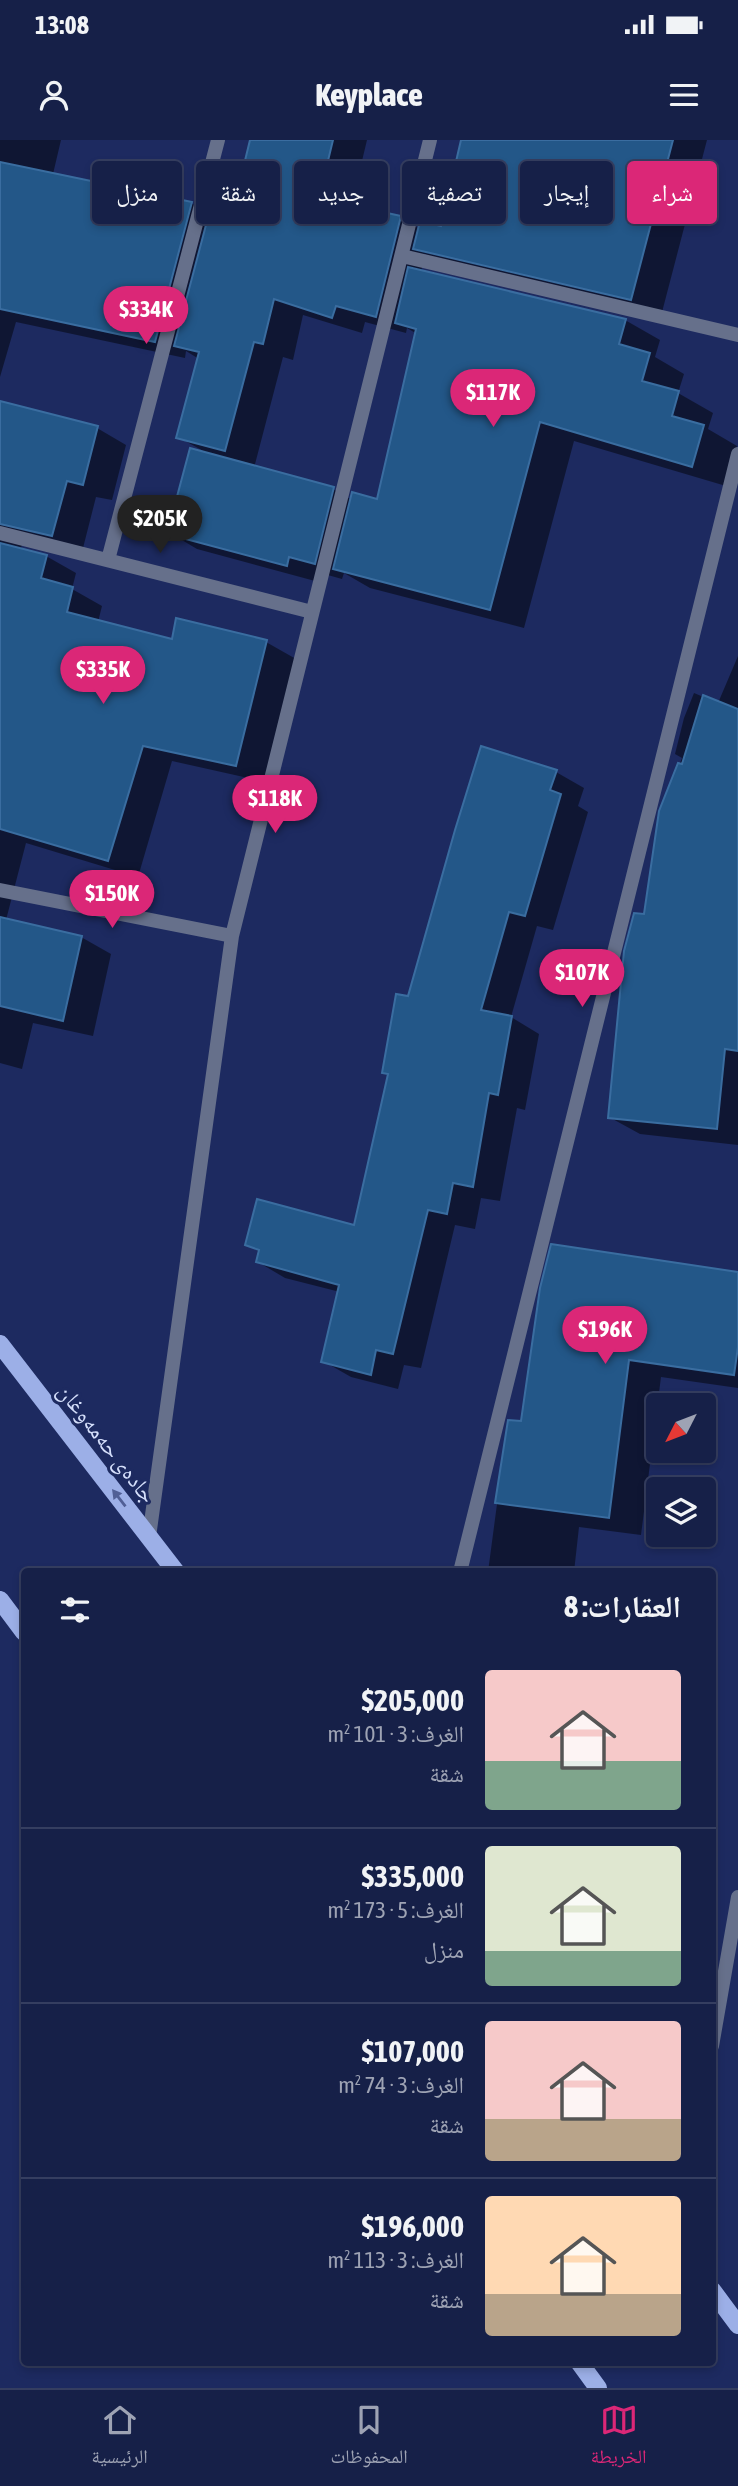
<!DOCTYPE html>
<html lang="ar">
<meta charset="utf-8">
<style>
body{margin:0;font-family:"Asap Condensed","Noto Naskh Arabic",sans-serif;background:#232d52;color:#f1f3f6;direction:rtl;height:100vh;display:flex;flex-direction:column;font-size:26px;white-space:nowrap}
*{box-sizing:border-box;margin:0}
p{font-size:23px;color:#9ea3b4}
.icon{flex:none;width:38px;height:38px;fill:none;stroke:currentColor;stroke-width:2;stroke-linecap:round;stroke-linejoin:round}
.map{position:relative;flex:1;overflow:hidden;direction:ltr}
.drawer{position:absolute;left:21px;top:1428px;width:695px;height:798px;display:flex;flex-direction:column;background:#162048;border-radius:7px;box-shadow:0 4px 10px #0003,0 0 0 2px #353e60;direction:rtl}
.drawer>*{flex:none}
.guide{position:absolute;left:21px;top:21px;width:696px;height:63px;direction:rtl;display:flex;gap:14px}
.needle{width:46px;rotate:228deg}
.tools{position:absolute;left:646px;top:1253px;display:grid;gap:14px}
.tools a{display:grid;place-items:center;width:70px;height:70px;border-radius:7px;background:#162048;box-shadow:0 4px 10px #0003,0 0 0 2px #353e60;font-size:35px}
.price{position:absolute;translate:-50% -60px;padding:0 16px;border-radius:24px;background:#db2777;color:#fff;font-size:23px;line-height:46px;filter:drop-shadow(0 2px 4px #0008)}
.price::after{content:'';position:absolute;left:50%;top:42px;width:21px;height:16px;margin-left:-10px;background:inherit;clip-path:polygon(0 0,100% 0,50% 100%)}
.price.active{background:#222;color:#fff}
ul{padding:0;list-style:none}
li{display:flex;align-items:center;gap:21px;height:175px;padding:0 35px}
li+li{border-top:2px solid #353e60}
li span{display:grid;place-items:center;flex:none;width:196px;height:140px;border-radius:7px;color:#555}
li>.icon{margin-inline-start:auto}
span .icon{width:84px;height:84px;fill:#fffc;stroke-width:1}
li b{font-size:30px}
h2{display:flex;justify-content:space-between;align-items:center;height:84px;padding:0 35px;font-size:30px}
.pill{padding:0 24px;border-radius:7px;background:#162048;box-shadow:0 4px 10px #0003,0 0 0 2px #353e60;font-size:24px;line-height:63px}
.pill.active{background:#db2777;color:#fff}
.status{display:flex;justify-content:space-between;align-items:center;height:49px;padding:0 35px;background:#162048;direction:ltr}
.status svg{height:19px;fill:currentColor}
header{display:flex;justify-content:space-between;align-items:center;height:91px;padding:0 35px;background:#162048;font-size:32px;font-weight:800}
.dock{display:flex;justify-content:space-around;align-items:center;height:98px;border-top:2px solid #353e60;background:#162048;font-size:19px;color:#9ea3b4}
.dock a{display:grid;justify-items:center;gap:4px}
.dock .active{color:#db2777}
.map>svg:first-child{display:block}
</style>
<div class="status"><b>13:08</b><svg viewBox="0 0 49 12"><path d="M0 12V9h3v3zM5 12V6h3v6zM10 12V3h3v9zM15 12V0h3v12zM26 1h20v11H26zM47 4h2v5h-2z"/></svg></div>
<header><svg class="icon" aria-label="menu" viewBox="0 0 24 24"><path d="M4 6h16M4 12h16M4 18h16"/></svg>Keyplace<svg class="icon" aria-label="person" viewBox="0 0 24 24"><circle cx="12" cy="8" r="4"/><path d="M4 21q1-7 8-7t8 7"/></svg></header>
<div class="map">
<svg width="738" height="2248" viewBox="0 0 738 2248">
<rect width="100%" height="100%" fill="#1d2a60"/>
<path fill="#0007" fill-rule="evenodd" d="M 0,0 L 61,0 L 53,34 L 191,63 L 210,74 L 234,72 L 252,0 L 367,0 L 351,67 L 400,78 L 420,89 L 443,88 L 463,0 L 707,0 L 661,176 L 444,125 L 425,114 L 421,132 L 625,180 L 660,200 L 655,217 L 684,234 L 678,253 L 713,273 L 708,289 L 737,306 L 726,346 L 574,301 L 524,488 L 370,448 L 344,433 L 342,439 L 317,432 L 315,441 L 197,409 L 170,393 L 207,313 L 178,297 L 199,219 L 186,211 L 185,218 L 16,182 L 0,237 ZM 303,175 L 362,193 L 365,182 L 406,193 L 407,188 L 417,194 L 378,361 L 352,360 L 333,349 L 254,328 L 283,217 L 293,220 Z
M 0,262 L 97,288 L 126,305 L 112,360 L 96,357 L 82,412 L 22,403 L 21,410 L 46,416 L 76,433 L 72,449 L 102,466 L 98,482 L 173,501 L 266,502 L 296,519 L 266,642 L 172,621 L 138,737 L 26,703 L 6,780 L 81,797 L 111,814 L 93,896 L 33,883 L 22,929 L 0,923 Z
M 738,516 L 738,1005 L 640,994 L 609,977 L 645,776 L 661,672 L 682,618 L 675,614 L 684,578 L 694,553 L 718,563 Z
M 556,632 L 584,648 L 578,666 L 588,672 L 553,790 L 537,786 L 511,877 L 539,894 L 525,970 L 517,968 L 500,1061 L 481,1058 L 475,1089 L 455,1085 L 421,1228 L 404,1225 L 398,1249 L 351,1237 L 323,1221 L 340,1152 L 285,1138 L 258,1122 L 260,1112 L 247,1105 L 355,1087 L 389,935 L 384,932 L 410,858 Z
M 738,1133 L 738,1248 L 661,1237 L 641,1395 L 579,1387 L 574,1432 L 488,1432 L 506,1296 Z"/>
<path fill="#235788" stroke="#3a6da0" stroke-width="2" d="M 250,0 L 333,0 L 319,58 L 401,76 L 376,177 L 336,166 L 332,178 L 274,159 L 263,204 L 254,202 L 225,311 L 176,298 L 199,212 L 174,206 L 211,66 L 233,70 Z
M 461,0 L 673,0 L 631,160 L 413,109 L 420,81 L 441,86 Z
M 0,22 L 192,62 L 155,202 L 0,169 Z
M 408,127 L 626,179 L 619,204 L 650,213 L 642,241 L 679,251 L 672,276 L 704,285 L 692,327 L 540,282 L 490,470 L 333,429 L 352,352 L 377,359 L 416,189 L 395,183 Z
M 0,261 L 98,286 L 83,345 L 67,341 L 52,396 L 0,384 Z
M 190,308 L 334,347 L 315,424 L 289,417 L 287,426 L 167,394 Z
M 0,403 L 47,415 L 41,438 L 73,447 L 67,472 L 172,499 L 176,478 L 267,500 L 236,626 L 143,606 L 108,721 L 0,689 Z
M 703,555 L 738,569 L 738,911 L 725,909 L 717,989 L 608,978 L 624,811 L 634,773 L 644,774 L 659,671 L 678,623 L 682,624 Z
M 481,606 L 557,630 L 550,650 L 561,654 L 525,776 L 509,772 L 481,870 L 512,876 L 498,955 L 489,953 L 473,1047 L 453,1043 L 447,1074 L 428,1070 L 393,1214 L 376,1210 L 371,1235 L 321,1222 L 339,1145 L 256,1122 L 259,1110 L 245,1105 L 257,1059 L 354,1085 L 388,934 L 382,933 L 396,854 L 408,856 L 455,690 Z
M 0,777 L 82,796 L 63,881 L 0,866 Z
M 551,1104 L 738,1132 L 738,1207 L 734,1235 L 629,1220 L 609,1378 L 495,1363 L 508,1280 L 521,1281 L 540,1148 Z"/>
<g fill="none" stroke-linecap="round" stroke-linejoin="round">
<path stroke="#66708b" stroke-width="14" d="M 402,116 L 738,195
M 0,393 L 312,472
M 108,420 L 218,0
M 0,750 L 232,796
M 149,1397 L 232,796 L 430,0
M 460,1432 L 738,314
M 712,1906 L 738,1757"/>
<path stroke="#9cafe7" stroke-width="18" d="M 0,1204 L 176,1432
M 0,1460 L 24,1492
M 712,2150 L 738,2185
M 579,2222 L 598,2248"/>
</g>
<defs><path id="oneway-solid" d="M-6-.8H1V-3.2L6.5 0L1 3.2V.8H-6Z" transform="scale(1.75)"/></defs>
<use fill="#505f96" href="#oneway-solid" transform="translate(119 1358) rotate(-128)"/>
<g text-anchor="middle" dominant-baseline="central" stroke-width="6" stroke-linejoin="round" paint-order="stroke">
<g font-size="23" fill="#d4defa" stroke="#1d2a60">
<text transform="translate(107 1303) rotate(52)">جادەی حەمەوغان</text>
</g>
</g>
</svg>
<div class="tools">
<a><svg class="needle" viewBox="-14 -14 28 28"><path d="M0-13l5 13h-10z" fill="#e53935"/><path d="M0 13l5-13h-10z" fill="#9ea3b4"/></svg></a>
<a><svg class="icon" aria-label="layers" viewBox="0 0 24 24"><path d="M12 4l9 5-9 5-9-5zM3 14l9 5 9-5"/></svg></a>
</div>
<b class="price" style="left:146px;top:206px">$334K</b>
<b class="price" style="left:493px;top:289px">$117K</b>
<b class="price active" style="left:160px;top:415px">$205K</b>
<b class="price" style="left:103px;top:566px">$335K</b>
<b class="price" style="left:275px;top:695px">$118K</b>
<b class="price" style="left:112px;top:790px">$150K</b>
<b class="price" style="left:582px;top:869px">$107K</b>
<b class="price" style="left:605px;top:1226px">$196K</b>
<div class="guide">
<a class="pill active">شراء</a>
<a class="pill">إيجار</a>
<a class="pill">تصفية</a>
<a class="pill">جديد</a>
<a class="pill">شقة</a>
<a class="pill">منزل</a>
</div>
<section class="drawer">
<h2>العقارات: 8<svg class="icon" aria-label="filters" viewBox="0 0 24 24"><path d="M4 7h16M4 17h16"/><circle cx="9" cy="7" r="2"/><circle cx="15" cy="17" r="2"/></svg></h2>
<ul>
<li><span style="background:linear-gradient(#f6c9c9 65%,#7fa58c 0)"><svg class="icon" aria-label="home" viewBox="0 0 24 24"><path d="M3 11l9-7 9 7M6 9v11h12V9"/></svg></span><div><b>$205,000</b><p>الغرف: 3 · 101 m²</p><p>شقة</p></div></li>
<li><span style="background:linear-gradient(#dfe7d0 75%,#7fa58c 0)"><svg class="icon" aria-label="home" viewBox="0 0 24 24"><path d="M3 11l9-7 9 7M6 9v11h12V9"/></svg></span><div><b>$335,000</b><p>الغرف: 5 · 173 m²</p><p>منزل</p></div></li>
<li><span style="background:linear-gradient(#f6c9c9 70%,#b9a48a 0)"><svg class="icon" aria-label="home" viewBox="0 0 24 24"><path d="M3 11l9-7 9 7M6 9v11h12V9"/></svg></span><div><b>$107,000</b><p>الغرف: 3 · 74 m²</p><p>شقة</p></div></li>
<li><span style="background:linear-gradient(#ffd9b3 70%,#b9a48a 0)"><svg class="icon" aria-label="home" viewBox="0 0 24 24"><path d="M3 11l9-7 9 7M6 9v11h12V9"/></svg></span><div><b>$196,000</b><p>الغرف: 3 · 113 m²</p><p>شقة</p></div></li>
</ul>
</section>
</div>
<nav class="dock">
<a class="active"><svg class="icon" aria-label="map" viewBox="0 0 24 24"><path d="M3 6l6-2 6 2 6-2v14l-6 2-6-2-6 2zM9 4v14M15 6v14"/></svg>الخريطة</a>
<a><svg class="icon" aria-label="saved" viewBox="0 0 24 24"><path d="M7 4h10v16l-5-4-5 4z"/></svg>المحفوظات</a>
<a><svg class="icon" aria-label="home" viewBox="0 0 24 24"><path d="M3 11l9-7 9 7M6 9v11h12V9"/></svg>الرئيسية</a>
</nav>
